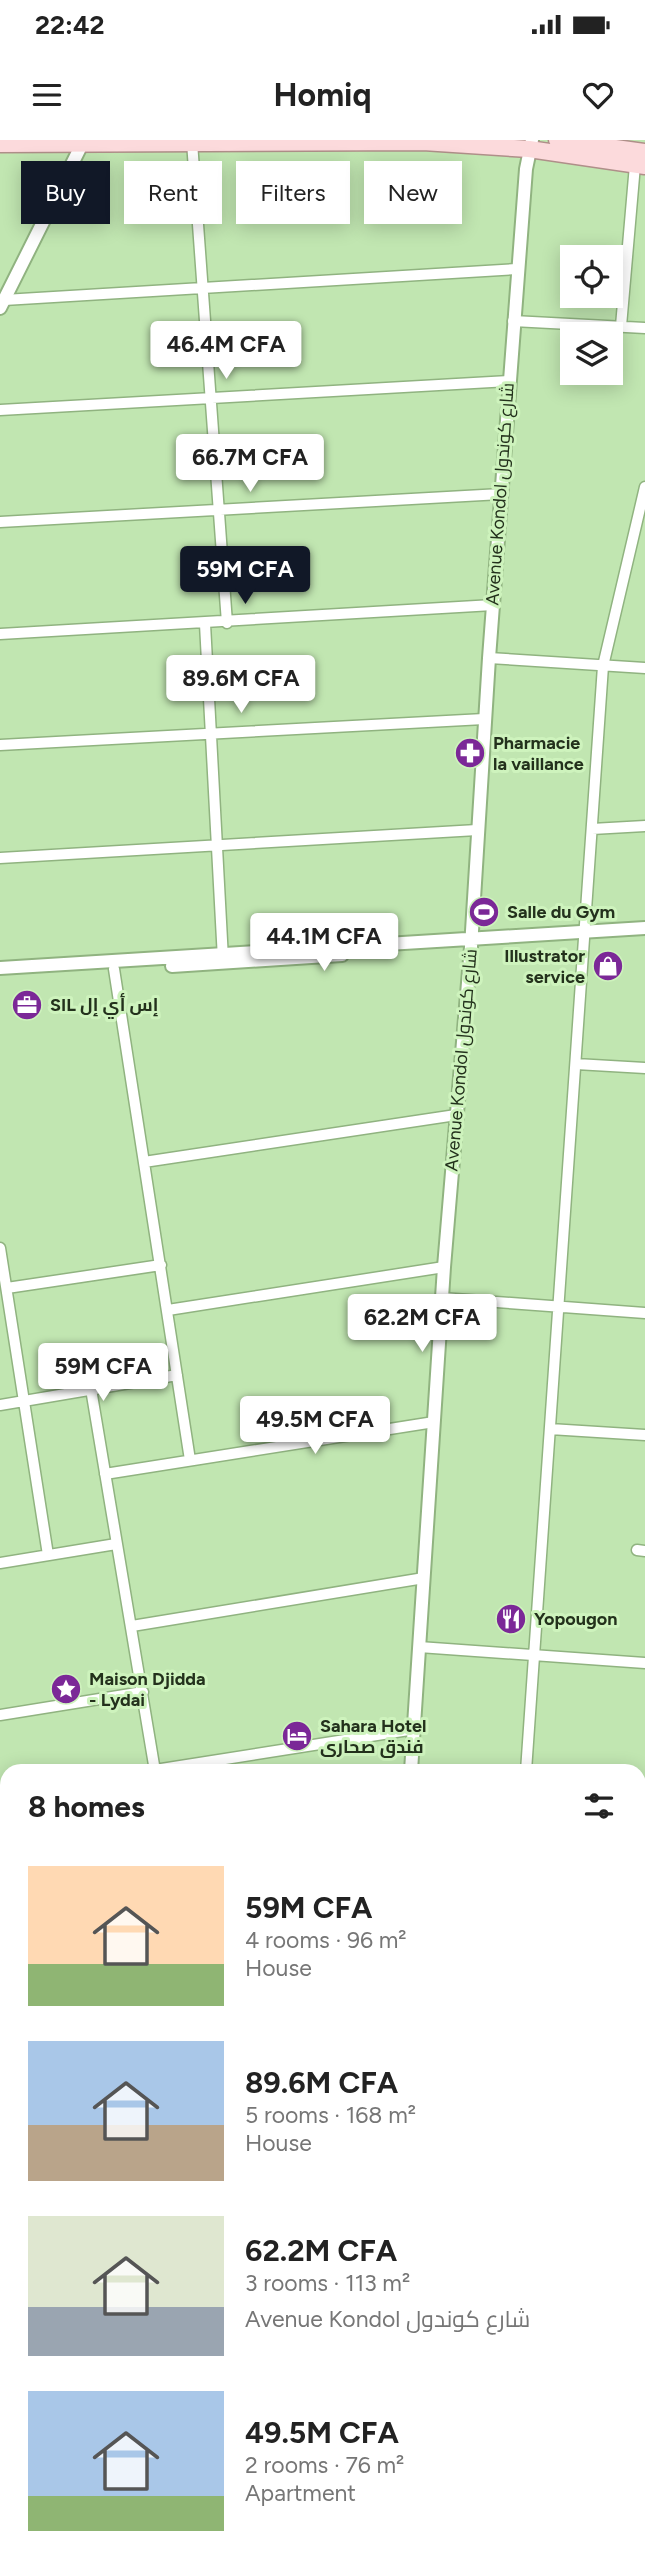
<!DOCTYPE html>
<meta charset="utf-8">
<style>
body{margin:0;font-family:Figtree,Cairo,sans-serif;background:#f2f2f2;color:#222;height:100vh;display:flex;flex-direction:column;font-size:26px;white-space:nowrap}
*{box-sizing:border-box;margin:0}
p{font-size:23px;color:#767676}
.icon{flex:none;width:38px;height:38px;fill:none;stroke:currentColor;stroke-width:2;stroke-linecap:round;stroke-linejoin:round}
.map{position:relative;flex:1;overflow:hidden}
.drawer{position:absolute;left:0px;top:1624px;width:646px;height:800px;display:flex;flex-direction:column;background:#fff;border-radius:21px 21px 0 0;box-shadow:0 4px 18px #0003}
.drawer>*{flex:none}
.banner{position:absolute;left:21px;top:21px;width:604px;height:63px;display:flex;gap:14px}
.buttons{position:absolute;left:560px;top:105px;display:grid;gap:14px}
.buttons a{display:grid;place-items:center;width:63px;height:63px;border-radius:0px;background:#fff;box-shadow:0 4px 18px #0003;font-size:35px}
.price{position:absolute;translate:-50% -60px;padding:0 16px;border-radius:7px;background:#fff;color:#222;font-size:23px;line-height:46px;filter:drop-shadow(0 2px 4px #0008)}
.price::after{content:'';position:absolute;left:50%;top:42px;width:21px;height:16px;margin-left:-10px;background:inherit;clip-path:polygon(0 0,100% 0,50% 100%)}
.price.active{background:#111827;color:#fff}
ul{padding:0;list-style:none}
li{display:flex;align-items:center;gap:21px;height:175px;padding:0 28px}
li span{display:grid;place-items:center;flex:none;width:196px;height:140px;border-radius:0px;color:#555}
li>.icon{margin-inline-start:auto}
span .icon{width:84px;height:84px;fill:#fffc;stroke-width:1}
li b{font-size:30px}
h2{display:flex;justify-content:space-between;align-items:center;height:84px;padding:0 28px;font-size:30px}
.tag{padding:0 24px;border-radius:0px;background:#fff;box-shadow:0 4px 18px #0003;font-size:24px;line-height:63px}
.tag.active{background:#111827;color:#fff}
.status{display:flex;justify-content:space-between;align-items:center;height:49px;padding:0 35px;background:#fff;direction:ltr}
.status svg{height:19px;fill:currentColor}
header{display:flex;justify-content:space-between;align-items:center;height:91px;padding:0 28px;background:#fff;font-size:32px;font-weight:700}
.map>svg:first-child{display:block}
</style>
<div class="status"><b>22:42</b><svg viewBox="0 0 49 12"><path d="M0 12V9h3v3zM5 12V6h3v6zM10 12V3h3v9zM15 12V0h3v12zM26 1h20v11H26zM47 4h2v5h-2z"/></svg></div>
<header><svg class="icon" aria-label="menu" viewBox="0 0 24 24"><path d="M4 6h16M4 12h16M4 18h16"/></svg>Homiq<svg class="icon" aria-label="heart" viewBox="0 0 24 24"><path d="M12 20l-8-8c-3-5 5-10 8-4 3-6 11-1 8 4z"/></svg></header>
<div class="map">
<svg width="645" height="2423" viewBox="0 0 645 2423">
<rect width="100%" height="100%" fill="#c1e6b1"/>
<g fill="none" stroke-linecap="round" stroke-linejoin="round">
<g stroke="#90b380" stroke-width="13">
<path id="minor" d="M 192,2 L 227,483
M 4,160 L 517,129
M 513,181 L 645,188
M 621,186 L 635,25
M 0,270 L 509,241
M 0,382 L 501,354
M 205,484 L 223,819
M 0,494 L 493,465
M 489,518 L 645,528
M 0,605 L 484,579
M 592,689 L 645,686
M 0,718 L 477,690
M 114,829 L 190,1320
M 576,924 L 645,928
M 144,1022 L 456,975
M 0,1108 L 48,1415
M 7,1148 L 161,1125
M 442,1158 L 645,1173
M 168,1170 L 444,1127
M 91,1249 L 155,1631
M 0,1265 L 177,1235
M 550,1289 L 645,1295
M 105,1334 L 434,1282
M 637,1410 L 645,1411
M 0,1423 L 116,1404
M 132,1486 L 424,1438
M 419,1507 L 645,1523
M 0,1575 L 143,1552
M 155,1630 L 415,1589
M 526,1631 L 603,526 L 645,347
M 639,1649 L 645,1650
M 0,1730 L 7,1729
M 639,1761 L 645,1761
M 639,1871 L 645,1872
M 0,1890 L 7,1888
M 639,1984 L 645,1984
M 0,2041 L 7,2040
M 22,2423 L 24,2417"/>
</g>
<g stroke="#90b380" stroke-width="16">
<path id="tertiary" d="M 0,168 L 84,0
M 172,826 L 342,815
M 0,828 L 645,788
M 411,1631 L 444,1127 L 471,807 L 489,518 L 526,29 L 532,0"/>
</g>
<g stroke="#af8f89" stroke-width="19">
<path id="primary" d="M 557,0 L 645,12
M 0,4 L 423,2 L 529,9 L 645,26
M 0,2192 L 7,2195
M 0,2204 L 7,2207
M 639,2367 L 645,2368
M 639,2384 L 645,2385"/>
</g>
<use href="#minor" stroke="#fff" stroke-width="10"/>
<use href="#tertiary" stroke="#fff" stroke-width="12"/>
<use href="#primary" stroke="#fcdadc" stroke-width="16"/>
</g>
<defs>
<g id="pharmacy-disc" transform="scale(1.575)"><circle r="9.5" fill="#7b2897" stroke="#cef3bd"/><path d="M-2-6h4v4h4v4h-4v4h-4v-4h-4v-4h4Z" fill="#fff"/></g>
<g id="stadium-disc" transform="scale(1.575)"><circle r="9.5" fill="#7b2897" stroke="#cef3bd"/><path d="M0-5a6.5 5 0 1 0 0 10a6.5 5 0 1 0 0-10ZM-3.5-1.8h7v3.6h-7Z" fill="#fff"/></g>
<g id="shop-disc" transform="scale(1.575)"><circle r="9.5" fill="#7b2897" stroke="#cef3bd"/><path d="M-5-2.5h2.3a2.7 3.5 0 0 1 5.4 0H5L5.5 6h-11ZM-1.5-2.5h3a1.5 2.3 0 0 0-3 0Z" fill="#fff"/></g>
<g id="office-disc" transform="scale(1.575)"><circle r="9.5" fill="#7b2897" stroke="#cef3bd"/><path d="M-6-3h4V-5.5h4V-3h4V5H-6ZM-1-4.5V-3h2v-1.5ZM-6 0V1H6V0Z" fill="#fff"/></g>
<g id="restaurant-disc" transform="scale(1.575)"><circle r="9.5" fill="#7b2897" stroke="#cef3bd"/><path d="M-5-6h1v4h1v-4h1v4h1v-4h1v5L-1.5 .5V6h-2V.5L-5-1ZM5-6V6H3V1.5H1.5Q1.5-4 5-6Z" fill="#fff"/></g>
<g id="sight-disc" transform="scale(1.575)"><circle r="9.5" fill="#7b2897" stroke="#cef3bd"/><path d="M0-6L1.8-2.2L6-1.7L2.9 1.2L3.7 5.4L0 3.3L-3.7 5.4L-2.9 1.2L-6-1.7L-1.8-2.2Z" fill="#fff"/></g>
<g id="hotel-disc" transform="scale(1.575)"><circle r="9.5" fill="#7b2897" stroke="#cef3bd"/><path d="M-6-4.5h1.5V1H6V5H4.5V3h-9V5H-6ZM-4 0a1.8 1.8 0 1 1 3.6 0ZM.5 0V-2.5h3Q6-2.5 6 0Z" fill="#fff"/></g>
</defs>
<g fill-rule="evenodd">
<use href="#pharmacy-disc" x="470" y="613"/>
<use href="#stadium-disc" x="484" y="772"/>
<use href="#shop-disc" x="608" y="826"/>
<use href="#office-disc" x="27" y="865"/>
<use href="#restaurant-disc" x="511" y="1479"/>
<use href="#sight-disc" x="66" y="1549"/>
<use href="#hotel-disc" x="297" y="1596"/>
</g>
<g text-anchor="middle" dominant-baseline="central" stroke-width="6" stroke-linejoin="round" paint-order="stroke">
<g font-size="18" fill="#23311c" stroke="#cef3bd">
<text transform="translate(500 354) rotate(-86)">Avenue Kondol شارع كوندول</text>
<text transform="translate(461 920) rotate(-85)">Avenue Kondol شارع كوندول</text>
</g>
<g font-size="18" font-weight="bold" fill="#23311c" stroke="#cef3bd" text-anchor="start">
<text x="493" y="603">Pharmacie<tspan x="493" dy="21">la vaillance</tspan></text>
<text x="507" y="772">Salle du Gym</text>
<text x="585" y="816" text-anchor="end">Illustrator<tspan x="585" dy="21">service</tspan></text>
<text x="50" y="865">SIL إس أي إل</text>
<text x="534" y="1479">Yopougon</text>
<text x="89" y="1539">Maison Djidda<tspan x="89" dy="21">- Lydai</tspan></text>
<text x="320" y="1586">Sahara Hotel<tspan x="320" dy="21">فندق صحارى</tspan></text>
</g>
</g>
</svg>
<div class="buttons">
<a><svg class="icon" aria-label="locate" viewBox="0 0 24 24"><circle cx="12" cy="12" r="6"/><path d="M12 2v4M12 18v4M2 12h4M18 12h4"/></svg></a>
<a><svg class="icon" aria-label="layers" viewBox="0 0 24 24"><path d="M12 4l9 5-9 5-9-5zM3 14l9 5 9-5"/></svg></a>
</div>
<b class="price" style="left:226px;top:241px">46.4M CFA</b>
<b class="price" style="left:250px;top:354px">66.7M CFA</b>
<b class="price active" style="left:245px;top:466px">59M CFA</b>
<b class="price" style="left:241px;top:575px">89.6M CFA</b>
<b class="price" style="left:324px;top:833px">44.1M CFA</b>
<b class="price" style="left:422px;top:1214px">62.2M CFA</b>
<b class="price" style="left:103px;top:1263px">59M CFA</b>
<b class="price" style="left:315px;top:1316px">49.5M CFA</b>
<div class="banner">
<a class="tag active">Buy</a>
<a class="tag">Rent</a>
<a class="tag">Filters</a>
<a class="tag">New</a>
</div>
<section class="drawer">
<h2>8 homes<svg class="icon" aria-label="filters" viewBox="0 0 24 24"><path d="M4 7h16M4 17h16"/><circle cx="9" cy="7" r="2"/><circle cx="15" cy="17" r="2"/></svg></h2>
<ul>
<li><span style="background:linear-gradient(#ffd9b3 70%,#8fb573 0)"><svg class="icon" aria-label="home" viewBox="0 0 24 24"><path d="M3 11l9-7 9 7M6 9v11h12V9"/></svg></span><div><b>59M CFA</b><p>4 rooms · 96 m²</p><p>House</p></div></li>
<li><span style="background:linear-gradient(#a9c7e8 60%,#b9a48a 0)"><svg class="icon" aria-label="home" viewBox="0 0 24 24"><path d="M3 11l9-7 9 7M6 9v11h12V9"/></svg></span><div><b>89.6M CFA</b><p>5 rooms · 168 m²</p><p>House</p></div></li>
<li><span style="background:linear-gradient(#dfe7d0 65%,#9aa5b1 0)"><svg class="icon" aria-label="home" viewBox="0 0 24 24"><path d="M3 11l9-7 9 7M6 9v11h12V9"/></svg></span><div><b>62.2M CFA</b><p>3 rooms · 113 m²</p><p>Avenue Kondol شارع كوندول</p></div></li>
<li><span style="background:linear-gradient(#a9c7e8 75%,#8fb573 0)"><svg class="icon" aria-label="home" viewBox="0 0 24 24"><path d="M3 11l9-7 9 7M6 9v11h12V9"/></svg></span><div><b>49.5M CFA</b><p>2 rooms · 76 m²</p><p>Apartment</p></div></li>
</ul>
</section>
</div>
